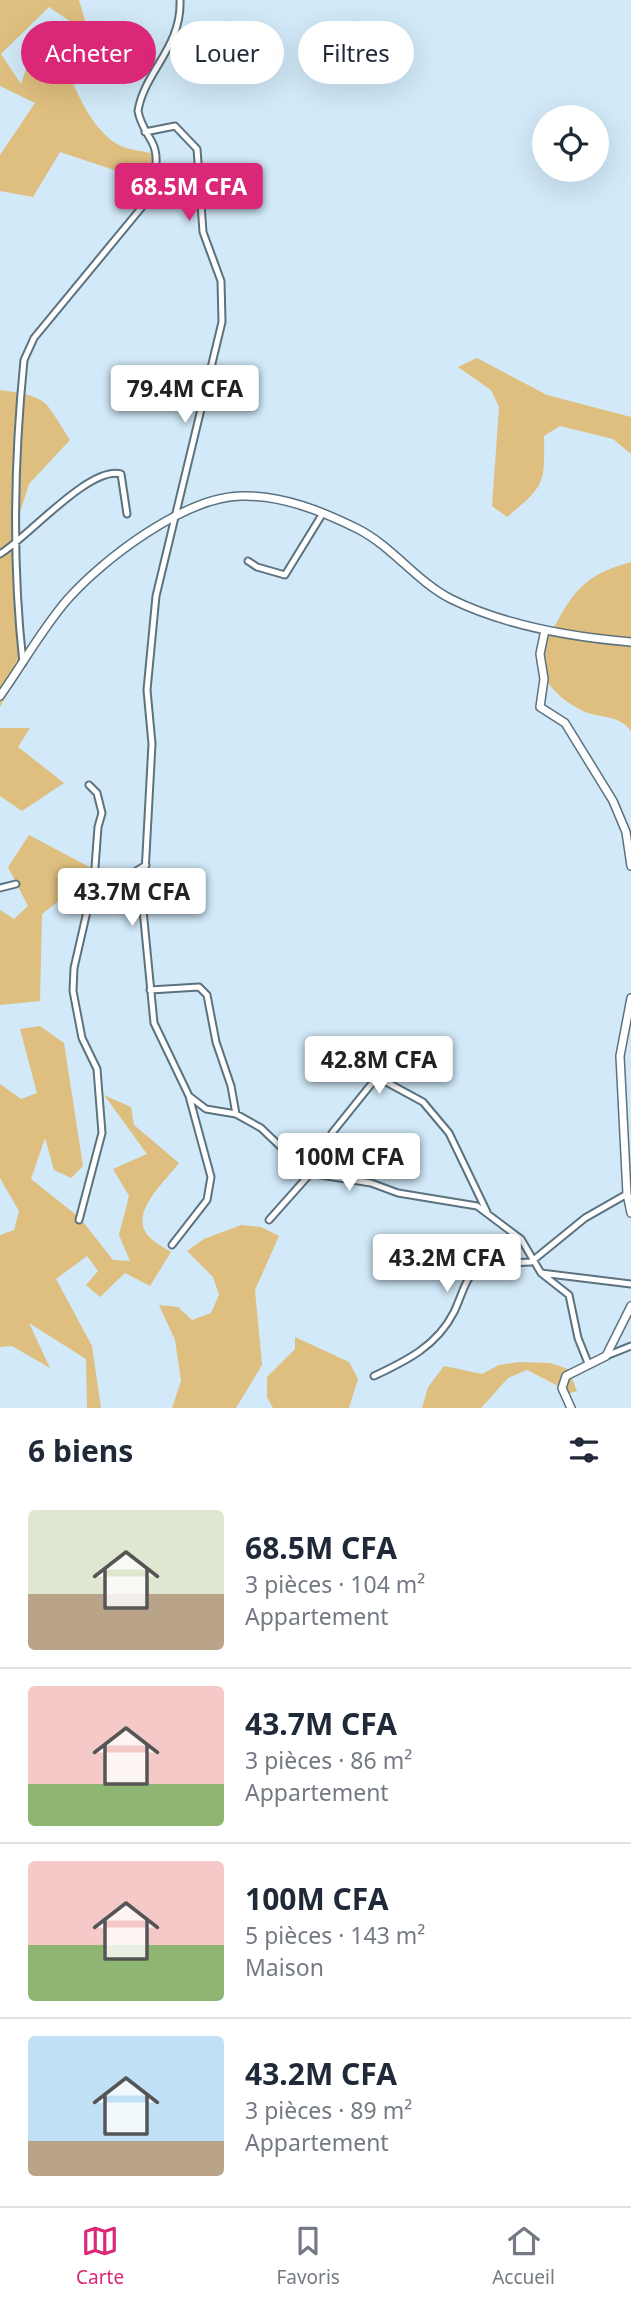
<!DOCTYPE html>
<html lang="fr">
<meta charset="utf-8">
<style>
body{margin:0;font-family:"Noto Sans",sans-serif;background:#f2f2f3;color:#1f2937;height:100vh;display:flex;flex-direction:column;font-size:26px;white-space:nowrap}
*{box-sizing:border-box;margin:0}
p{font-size:23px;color:#747a83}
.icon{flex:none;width:38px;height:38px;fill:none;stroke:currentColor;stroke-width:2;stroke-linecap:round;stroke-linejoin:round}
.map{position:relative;height:1408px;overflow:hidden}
.side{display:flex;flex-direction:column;background:#fff;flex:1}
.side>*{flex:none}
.hud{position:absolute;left:21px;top:21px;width:590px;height:63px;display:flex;gap:14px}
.controls{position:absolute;left:532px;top:105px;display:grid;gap:14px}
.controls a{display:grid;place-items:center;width:77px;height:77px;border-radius:50%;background:#fff;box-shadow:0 7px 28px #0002;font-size:35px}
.price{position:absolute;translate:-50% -60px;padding:0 16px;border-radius:7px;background:#fff;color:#222;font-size:23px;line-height:46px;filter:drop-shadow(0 2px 4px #0008)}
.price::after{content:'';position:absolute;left:50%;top:42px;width:21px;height:16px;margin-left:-10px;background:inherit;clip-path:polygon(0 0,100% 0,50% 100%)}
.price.current{background:#db2777;color:#fff}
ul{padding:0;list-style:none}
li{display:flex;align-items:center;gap:21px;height:175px;padding:0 28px}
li+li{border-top:2px solid #e0e1e3}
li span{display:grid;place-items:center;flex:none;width:196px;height:140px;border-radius:7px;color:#555}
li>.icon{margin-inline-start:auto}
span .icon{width:84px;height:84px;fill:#fffc;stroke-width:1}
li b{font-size:30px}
h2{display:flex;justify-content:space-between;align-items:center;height:84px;padding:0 28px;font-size:30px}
.chip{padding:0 24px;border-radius:32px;background:#fff;box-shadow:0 7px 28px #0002;font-size:24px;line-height:63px}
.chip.current{background:#db2777;color:#fff}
.dock{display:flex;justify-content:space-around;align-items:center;height:98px;border-top:2px solid #e0e1e3;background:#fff;font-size:19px;color:#747a83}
.dock a{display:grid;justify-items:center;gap:4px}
.dock .current{color:#db2777}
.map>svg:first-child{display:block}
</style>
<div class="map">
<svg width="631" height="1408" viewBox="0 0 631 1408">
<rect width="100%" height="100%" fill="#d1e9f8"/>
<path fill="#dfbf7f" d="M 0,0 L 79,0 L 89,34 L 49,7 L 1,54 L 21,84 L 32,51 L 40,44 L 50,44 L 58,49 C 73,80 86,125 117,144 C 127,150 143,151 155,154 L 148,196 L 132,176 L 60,152 L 33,197 L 0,191 L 0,155 L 35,103 L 0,86 Z
M 477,358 L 547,395 L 631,417 L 631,454 L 613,439 L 560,426 L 544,436 C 545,485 544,486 507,517 L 492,506 L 499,407 L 491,390 L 458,367 Z
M 0,390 C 49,397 44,399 70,440 L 29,484 L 18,519 L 24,662 L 0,707 Z
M 631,562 L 631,731 C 620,716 604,718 588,713 C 566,705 535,679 540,653 C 542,643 553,630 558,620 C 578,584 592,573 631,562 Z
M 0,728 L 30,728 L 18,747 L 64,783 L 22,811 L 0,796 Z
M 29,835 L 97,871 L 42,914 L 40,1001 L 0,1005 L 0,910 L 14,919 L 28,906 L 8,867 Z
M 40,1026 L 64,1043 L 83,1166 L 71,1178 L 54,1170 L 45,1138 L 31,1179 L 80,1218 L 113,1260 L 130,1261 L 119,1235 L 129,1196 L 113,1169 L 147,1154 L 104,1095 L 131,1107 L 134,1125 L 179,1163 C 167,1179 133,1209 145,1231 C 149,1240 163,1247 171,1252 L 150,1286 L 125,1273 L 100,1297 L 86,1285 L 98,1271 L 87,1256 L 56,1279 L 92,1346 L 101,1408 L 87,1408 L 86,1359 L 29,1323 L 50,1368 L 12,1346 L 0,1347 L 0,1235 L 14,1230 L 19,1211 L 0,1178 L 0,1084 L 21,1099 L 37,1093 L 20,1029 Z
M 241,1225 L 261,1227 L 279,1236 L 255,1290 L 262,1365 L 236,1408 L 172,1408 L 181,1381 L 175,1340 L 159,1305 L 178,1307 L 192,1320 L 211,1313 L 219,1295 L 213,1277 L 187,1251 L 204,1239 Z
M 295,1337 L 349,1362 L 358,1379 L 349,1408 L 273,1408 L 267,1397 L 267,1377 L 295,1349 Z
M 519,1362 L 550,1363 L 568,1369 L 577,1391 L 564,1395 L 562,1388 L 527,1370 L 508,1378 L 481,1408 L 422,1408 L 428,1387 L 444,1366 L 482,1374 L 499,1365 Z"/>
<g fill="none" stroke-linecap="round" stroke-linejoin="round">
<g stroke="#5c727f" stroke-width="9">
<path id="street" d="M 145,132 L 175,126 L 197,149 L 203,232 L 221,281 L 222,322 L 156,596 L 147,690 L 152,744 L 143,910 L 154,1023 L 189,1096 L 211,1177 L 207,1200 L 172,1245
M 0,554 C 27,538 90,465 121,474 L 127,514
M 248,561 L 257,567 L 285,575 L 323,513
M 23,663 C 12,563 14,460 24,360 L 34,338 L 142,207 C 152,189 162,161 152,142 C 146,131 140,123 138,111 C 144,72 182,47 180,0
M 0,888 L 16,884
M 86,912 L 107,889 L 146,865
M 150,990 L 199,987 L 207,995 L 216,1042 L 231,1086 L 236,1114
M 189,1096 L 206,1109 L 236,1114 L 261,1128 L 308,1173 L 371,1183 L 398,1193 L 477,1206 L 521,1239 L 541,1273 L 569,1295 L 578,1338 L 588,1363
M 79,1220 L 102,1133 L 97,1069 L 82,1038 L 73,991 L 74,968 L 94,881 L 98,827 L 102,813 L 97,793 L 89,785
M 269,1220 L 325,1157 L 332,1133 L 377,1077 L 423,1102 L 449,1133 L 487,1212
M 541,1273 L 631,1284
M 606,1356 L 631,1346
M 374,1376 C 406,1361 437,1346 454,1312 C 462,1295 465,1279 479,1264 L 531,1262 L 585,1218 L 627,1194"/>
</g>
<g stroke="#5c727f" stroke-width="10">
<path id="secondary" d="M 545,630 L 540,654 L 544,679 L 540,707 L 565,723 L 613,801 L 626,832 L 631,866
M 0,696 C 22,665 42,629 67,600 C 103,559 185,497 241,496 C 282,495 322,511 358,529 C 393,547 416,581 451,599 C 506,626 571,637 631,642
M 631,998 L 620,1056 L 627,1194 L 631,1213
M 571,1408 L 562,1388 L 566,1376 L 606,1356 L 631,1306"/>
</g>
<use href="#street" stroke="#fff" stroke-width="5"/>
<use href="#secondary" stroke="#fff" stroke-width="7"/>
</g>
</svg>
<div class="controls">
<a><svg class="icon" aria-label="locate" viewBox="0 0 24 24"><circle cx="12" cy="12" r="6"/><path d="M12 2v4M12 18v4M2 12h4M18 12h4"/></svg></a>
</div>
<b class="price current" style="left:189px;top:223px">68.5M CFA</b>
<b class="price" style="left:185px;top:425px">79.4M CFA</b>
<b class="price" style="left:132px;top:928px">43.7M CFA</b>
<b class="price" style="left:379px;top:1096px">42.8M CFA</b>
<b class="price" style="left:349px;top:1193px">100M CFA</b>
<b class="price" style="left:447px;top:1294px">43.2M CFA</b>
<div class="hud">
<a class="chip current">Acheter</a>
<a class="chip">Louer</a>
<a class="chip">Filtres</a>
</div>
</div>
<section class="side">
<h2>6 biens<svg class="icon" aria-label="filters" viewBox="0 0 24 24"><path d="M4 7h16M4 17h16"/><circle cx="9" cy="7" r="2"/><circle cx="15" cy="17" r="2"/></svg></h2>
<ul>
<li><span style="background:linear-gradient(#dfe7d0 60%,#b9a48a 0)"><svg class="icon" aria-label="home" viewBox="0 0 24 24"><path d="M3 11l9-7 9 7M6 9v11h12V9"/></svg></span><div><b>68.5M CFA</b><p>3 pièces · 104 m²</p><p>Appartement</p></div></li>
<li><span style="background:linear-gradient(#f6c9c9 70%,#8fb573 0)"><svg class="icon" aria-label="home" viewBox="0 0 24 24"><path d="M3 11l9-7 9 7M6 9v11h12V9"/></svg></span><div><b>43.7M CFA</b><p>3 pièces · 86 m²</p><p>Appartement</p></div></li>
<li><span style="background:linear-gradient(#f6c9c9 60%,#8fb573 0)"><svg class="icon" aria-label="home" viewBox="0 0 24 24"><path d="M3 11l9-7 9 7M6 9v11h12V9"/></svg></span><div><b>100M CFA</b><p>5 pièces · 143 m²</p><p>Maison</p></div></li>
<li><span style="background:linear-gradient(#bfe0f5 75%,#b9a48a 0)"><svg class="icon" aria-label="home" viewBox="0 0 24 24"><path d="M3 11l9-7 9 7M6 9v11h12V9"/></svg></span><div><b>43.2M CFA</b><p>3 pièces · 89 m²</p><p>Appartement</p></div></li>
</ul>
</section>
<nav class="dock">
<a class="current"><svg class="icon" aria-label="map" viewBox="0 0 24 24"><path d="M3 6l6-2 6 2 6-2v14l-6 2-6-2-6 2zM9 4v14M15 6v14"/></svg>Carte</a>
<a><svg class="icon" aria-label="saved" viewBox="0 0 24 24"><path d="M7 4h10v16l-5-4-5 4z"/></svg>Favoris</a>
<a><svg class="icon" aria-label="home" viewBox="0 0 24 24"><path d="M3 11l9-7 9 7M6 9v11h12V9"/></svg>Accueil</a>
</nav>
